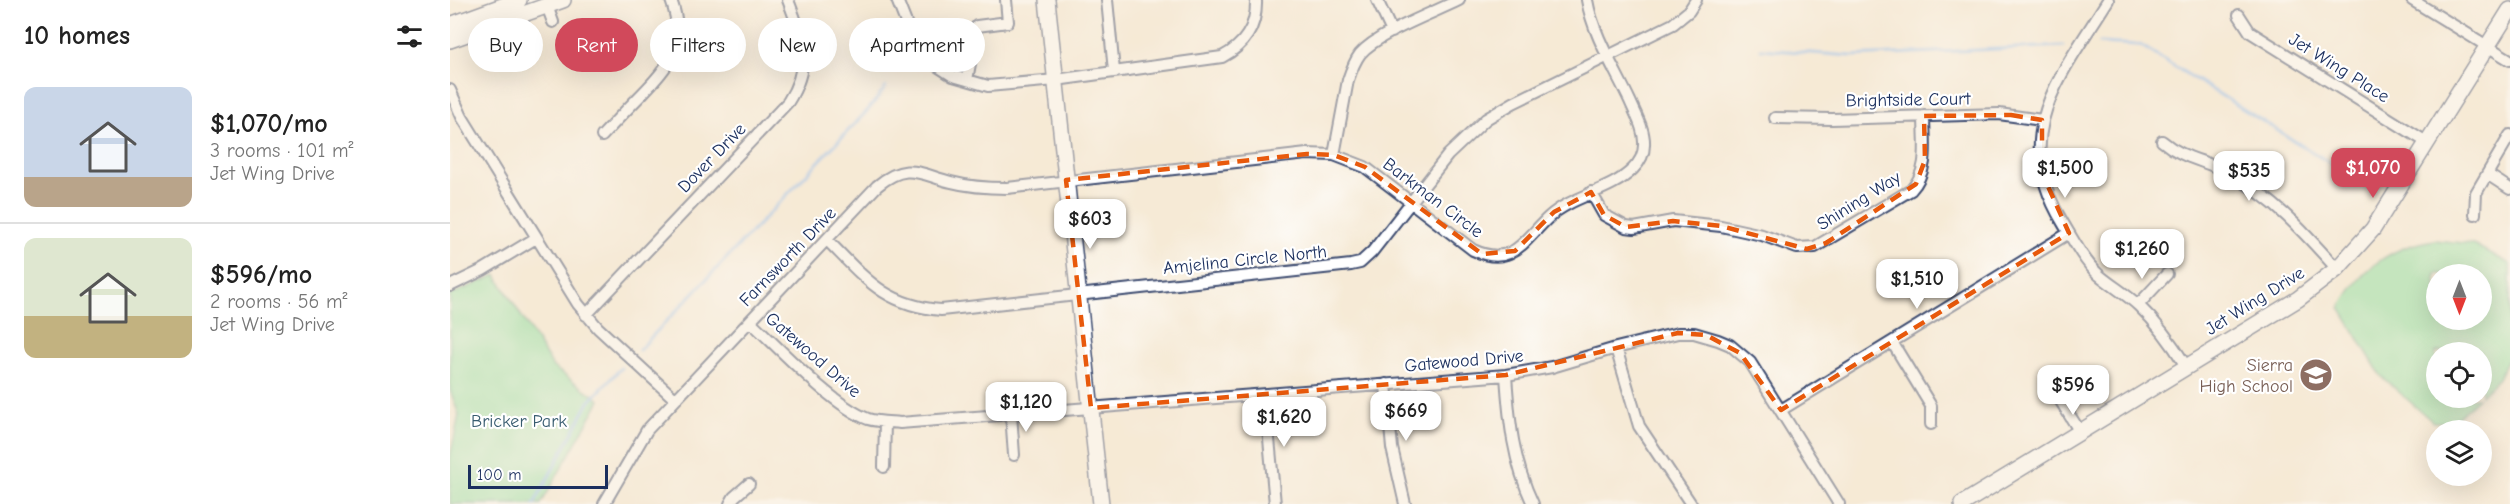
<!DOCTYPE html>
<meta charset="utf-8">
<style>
body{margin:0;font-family:"Comic Neue",sans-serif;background:#f6f6f6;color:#222;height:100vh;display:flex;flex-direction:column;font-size:22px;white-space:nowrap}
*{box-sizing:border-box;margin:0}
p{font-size:20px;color:#767676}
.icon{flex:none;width:33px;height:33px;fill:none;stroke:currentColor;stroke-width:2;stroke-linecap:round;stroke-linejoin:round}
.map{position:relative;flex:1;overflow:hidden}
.details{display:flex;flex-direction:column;background:#fff;width:450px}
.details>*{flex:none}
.hud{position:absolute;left:18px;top:18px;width:570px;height:54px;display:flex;gap:12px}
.needle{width:39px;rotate:180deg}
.tools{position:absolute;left:1976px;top:264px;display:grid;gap:12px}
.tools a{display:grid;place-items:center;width:66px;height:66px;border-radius:50%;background:#fff;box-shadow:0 6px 24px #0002;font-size:30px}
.scale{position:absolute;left:18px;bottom:15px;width:140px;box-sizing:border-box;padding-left:6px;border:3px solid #1b2f5e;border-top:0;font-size:16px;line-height:21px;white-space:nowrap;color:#1b2f5e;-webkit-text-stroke:4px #fff;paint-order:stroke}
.price{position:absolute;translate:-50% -51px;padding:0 14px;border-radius:12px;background:#fff;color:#222;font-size:20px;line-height:39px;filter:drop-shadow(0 2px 3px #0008)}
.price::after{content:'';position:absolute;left:50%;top:36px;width:18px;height:14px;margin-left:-9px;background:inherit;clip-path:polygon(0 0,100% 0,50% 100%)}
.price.active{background:#d1495b;color:#fff}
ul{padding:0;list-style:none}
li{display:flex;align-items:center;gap:18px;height:150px;padding:0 24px}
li+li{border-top:2px solid #e0e0e0}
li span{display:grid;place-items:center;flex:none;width:168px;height:120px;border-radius:12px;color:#555}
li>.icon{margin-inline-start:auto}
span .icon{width:72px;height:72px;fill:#fffc;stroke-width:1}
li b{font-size:26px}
h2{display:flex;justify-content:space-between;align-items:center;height:72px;padding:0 24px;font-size:26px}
.tag{padding:0 21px;border-radius:27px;background:#fff;box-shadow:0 6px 24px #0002;font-size:21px;line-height:54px}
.tag.active{background:#d1495b;color:#fff}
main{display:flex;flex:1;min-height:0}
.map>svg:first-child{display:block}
</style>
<main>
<section class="details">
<h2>10 homes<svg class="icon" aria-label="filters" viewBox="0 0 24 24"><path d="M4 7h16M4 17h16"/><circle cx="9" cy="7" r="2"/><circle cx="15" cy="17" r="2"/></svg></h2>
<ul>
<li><span style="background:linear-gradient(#c9d6e8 75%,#b9a48a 0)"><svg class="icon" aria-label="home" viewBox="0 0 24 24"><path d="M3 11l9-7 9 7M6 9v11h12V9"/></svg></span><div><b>$1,070/mo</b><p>3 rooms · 101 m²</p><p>Jet Wing Drive</p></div></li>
<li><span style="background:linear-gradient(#dfe7d0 65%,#c2b280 0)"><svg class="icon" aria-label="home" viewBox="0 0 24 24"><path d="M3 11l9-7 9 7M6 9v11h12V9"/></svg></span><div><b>$596/mo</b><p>2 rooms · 56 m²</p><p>Jet Wing Drive</p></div></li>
</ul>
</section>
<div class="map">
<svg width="2060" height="504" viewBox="0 0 2060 504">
<rect width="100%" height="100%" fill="#fff"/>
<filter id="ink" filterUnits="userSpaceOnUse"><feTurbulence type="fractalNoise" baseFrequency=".0167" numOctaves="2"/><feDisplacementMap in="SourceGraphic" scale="12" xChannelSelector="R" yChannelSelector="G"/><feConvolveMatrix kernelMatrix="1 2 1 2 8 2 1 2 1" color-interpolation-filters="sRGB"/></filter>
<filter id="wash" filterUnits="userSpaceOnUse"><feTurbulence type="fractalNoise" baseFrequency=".008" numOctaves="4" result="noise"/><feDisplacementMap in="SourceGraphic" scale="24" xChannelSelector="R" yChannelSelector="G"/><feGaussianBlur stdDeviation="1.35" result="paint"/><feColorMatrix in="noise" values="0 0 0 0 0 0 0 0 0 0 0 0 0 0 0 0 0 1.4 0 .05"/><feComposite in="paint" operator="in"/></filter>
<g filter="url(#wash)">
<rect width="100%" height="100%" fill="#f6ead6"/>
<path fill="#8be0a3" stroke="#538880" stroke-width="1.5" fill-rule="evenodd" d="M 1985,240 L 2023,244 L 2060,264 L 2060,354 L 2048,378 L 2031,395 L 2031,352 L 1986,352 L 1986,398 L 2028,398 L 2003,422 L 1983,422 L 1931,376 L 1890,308 C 1910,269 1941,246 1985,240 ZM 1986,274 L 2031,274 L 2031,320 L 1986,320 Z
M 46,275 L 103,367 L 150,400 L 91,504 L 0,504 L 0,457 L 9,415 L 0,390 L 0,295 Z"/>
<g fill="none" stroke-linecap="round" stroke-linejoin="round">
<path stroke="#83b8f1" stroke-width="3" d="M 1649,43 L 1690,45 L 1925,191
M 1311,49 L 1401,56 L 1613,46
M 189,350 L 418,110 L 436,87
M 84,504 L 139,402 L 171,368"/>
</g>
</g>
<g filter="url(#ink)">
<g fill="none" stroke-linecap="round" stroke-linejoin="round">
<g stroke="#3c4b70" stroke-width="14">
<path id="street" d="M 447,0 L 466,48 L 475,58 L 503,76 L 538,86 L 606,80 L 772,57 C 795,45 807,26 806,0
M 657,0 L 664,71
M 927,0 L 942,32
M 1658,0 C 1611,76 1558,133 1613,223 C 1623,240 1634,261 1649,275 C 1662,286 1676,294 1689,306 C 1707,323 1723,345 1736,366
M 1962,0 L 2060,60
M 97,6 L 103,22
M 1789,15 L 1800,32 L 1978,143
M 517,80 L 527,26 L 558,22 L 556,0
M 0,90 L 12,117 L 128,304 L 148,328 L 225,399
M 1325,118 L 1382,119 L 1549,114 L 1592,120
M 152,136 C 165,122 178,108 191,95 C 221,64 237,44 221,0
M 1712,141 C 1733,159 1755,160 1779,173 C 1824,199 1852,230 1887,269
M 884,155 L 898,80 C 901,71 904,62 910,54 C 928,33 983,13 1009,0
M 2037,174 L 2060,189
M 1141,192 L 1154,215 L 1176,227 L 1184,228 L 1223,221 L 1271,226 L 1312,235 L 1347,248 L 1365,247 L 1461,190 C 1480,170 1474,142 1474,116
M 2025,214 L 2026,193 L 2060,135
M 377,240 C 415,278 434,305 491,310 L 901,265 L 910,263 L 922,252 L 998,155 L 1036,119 L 1063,103 L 1223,24 L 1239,11 L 1246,0
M 0,286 L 33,270 L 86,238
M 1688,305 L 1717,274
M 136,315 L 338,102 C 362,64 353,39 338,0
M 300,321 C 329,348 383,406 418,419 C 428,422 440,422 450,423 L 1056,375 L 1102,367 L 1166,348 L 1228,333 L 1244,333 L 1268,340 L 1280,345 L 1300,362 L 1389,504
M 1442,342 L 1481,406 L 1481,424
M 1166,348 L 1189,426 L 1241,504
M 1056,375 C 1059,420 1063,462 1083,504
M 1599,382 L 1630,432
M 936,384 L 942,448 L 955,504
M 815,395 L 825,504
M 1331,410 L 1619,233
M 561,414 L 564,455
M 434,467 L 435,422
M 154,504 L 197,430 L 427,186 C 457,161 469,174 501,182 C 520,187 538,188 557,188 L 857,154 L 884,155 L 915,167 L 1023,250 C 1063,268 1074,240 1099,217 C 1123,195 1160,192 1183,169 C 1189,163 1194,154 1194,145 C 1195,130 1186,115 1180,101 C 1165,69 1143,35 1137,0
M 280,504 L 284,497 L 299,484"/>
</g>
<g stroke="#3c4b70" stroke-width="18">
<path id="secondary" d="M 597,0 L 651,504
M 0,25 L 69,0
M 0,40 L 113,0
M 1512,504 L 1848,299 L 1887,269 L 1923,229 L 2060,10"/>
</g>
<use href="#street" stroke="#fff" stroke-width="10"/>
<use href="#secondary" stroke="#fff" stroke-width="15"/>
</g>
</g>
<path d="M0 0H2060V504H0ZM 1561,115 L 1592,120 L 1592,173 L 1619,233 L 1331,410 L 1290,353 L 1256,335 L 1228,333 L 1056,375 L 641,408 L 616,180 L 857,154 L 884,155 L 915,167 L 1032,254 L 1065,251 L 1104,212 L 1141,192 L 1154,215 L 1176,227 L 1223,221 L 1271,226 L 1357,249 L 1376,243 L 1466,184 L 1475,160 L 1474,116 Z" fill="#f6ead6" fill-opacity=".55" fill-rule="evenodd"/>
<path fill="none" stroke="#e8590c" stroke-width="4.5" stroke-dasharray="12 8" stroke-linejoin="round" d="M 1561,115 L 1592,120 L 1592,173 L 1619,233 L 1331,410 L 1290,353 L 1256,335 L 1228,333 L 1056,375 L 641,408 L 616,180 L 857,154 L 884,155 L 915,167 L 1032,254 L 1065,251 L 1104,212 L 1141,192 L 1154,215 L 1176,227 L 1223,221 L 1271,226 L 1357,249 L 1376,243 L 1466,184 L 1475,160 L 1474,116 Z"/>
<defs>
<g id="school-disc" transform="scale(1.725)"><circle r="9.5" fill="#8d6e63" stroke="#fff"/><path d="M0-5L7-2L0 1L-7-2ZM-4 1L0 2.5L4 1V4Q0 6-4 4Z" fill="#fff"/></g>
</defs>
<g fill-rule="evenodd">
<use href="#school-disc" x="1866" y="375"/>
</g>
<g text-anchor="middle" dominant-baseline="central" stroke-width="4.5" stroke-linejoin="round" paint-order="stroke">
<g font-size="18" fill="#1b2f5e" stroke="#fff">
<text transform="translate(1889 68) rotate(32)">Jet Wing Place</text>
<text transform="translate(1458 100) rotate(-1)">Brightside Court</text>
<text transform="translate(262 158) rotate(-46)">Dover Drive</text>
<text transform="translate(983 198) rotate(37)">Barkman Circle</text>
<text transform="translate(1409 201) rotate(-32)">Shining Way</text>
<text transform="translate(338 257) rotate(-46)">Farnsworth Drive</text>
<text transform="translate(795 260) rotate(-6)">Amjelina Circle North</text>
<text transform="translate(1805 301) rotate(-32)">Jet Wing Drive</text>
<text transform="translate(363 355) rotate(41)">Gatewood Drive</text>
<text transform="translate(1014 361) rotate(-5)">Gatewood Drive</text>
</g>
<g font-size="18" fill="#785e54" stroke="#fff" text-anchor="end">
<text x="1843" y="365">Sierra<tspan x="1843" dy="21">High School</tspan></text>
</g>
<g font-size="18" fill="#375b6f" stroke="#fff">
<text x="69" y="421">Bricker Park</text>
</g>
</g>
</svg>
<div class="tools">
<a><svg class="needle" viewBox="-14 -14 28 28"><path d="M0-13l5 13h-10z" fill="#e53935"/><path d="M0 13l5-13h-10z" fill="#767676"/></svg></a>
<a><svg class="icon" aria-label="locate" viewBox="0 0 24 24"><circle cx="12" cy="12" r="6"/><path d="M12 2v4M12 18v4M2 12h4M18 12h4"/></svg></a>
<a><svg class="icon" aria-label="layers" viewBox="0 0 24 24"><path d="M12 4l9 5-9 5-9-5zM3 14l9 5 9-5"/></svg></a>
</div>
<div class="scale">100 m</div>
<b class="price" style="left:1615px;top:199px">$1,500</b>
<b class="price active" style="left:1923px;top:199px">$1,070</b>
<b class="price" style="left:1799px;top:202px">$535</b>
<b class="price" style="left:640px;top:250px">$603</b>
<b class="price" style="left:1692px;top:280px">$1,260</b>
<b class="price" style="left:1467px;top:310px">$1,510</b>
<b class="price" style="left:1623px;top:416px">$596</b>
<b class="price" style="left:576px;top:433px">$1,120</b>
<b class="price" style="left:956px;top:442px">$669</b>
<b class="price" style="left:834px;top:448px">$1,620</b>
<div class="hud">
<a class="tag">Buy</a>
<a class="tag active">Rent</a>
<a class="tag">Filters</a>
<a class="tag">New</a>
<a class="tag">Apartment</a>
</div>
</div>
</main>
